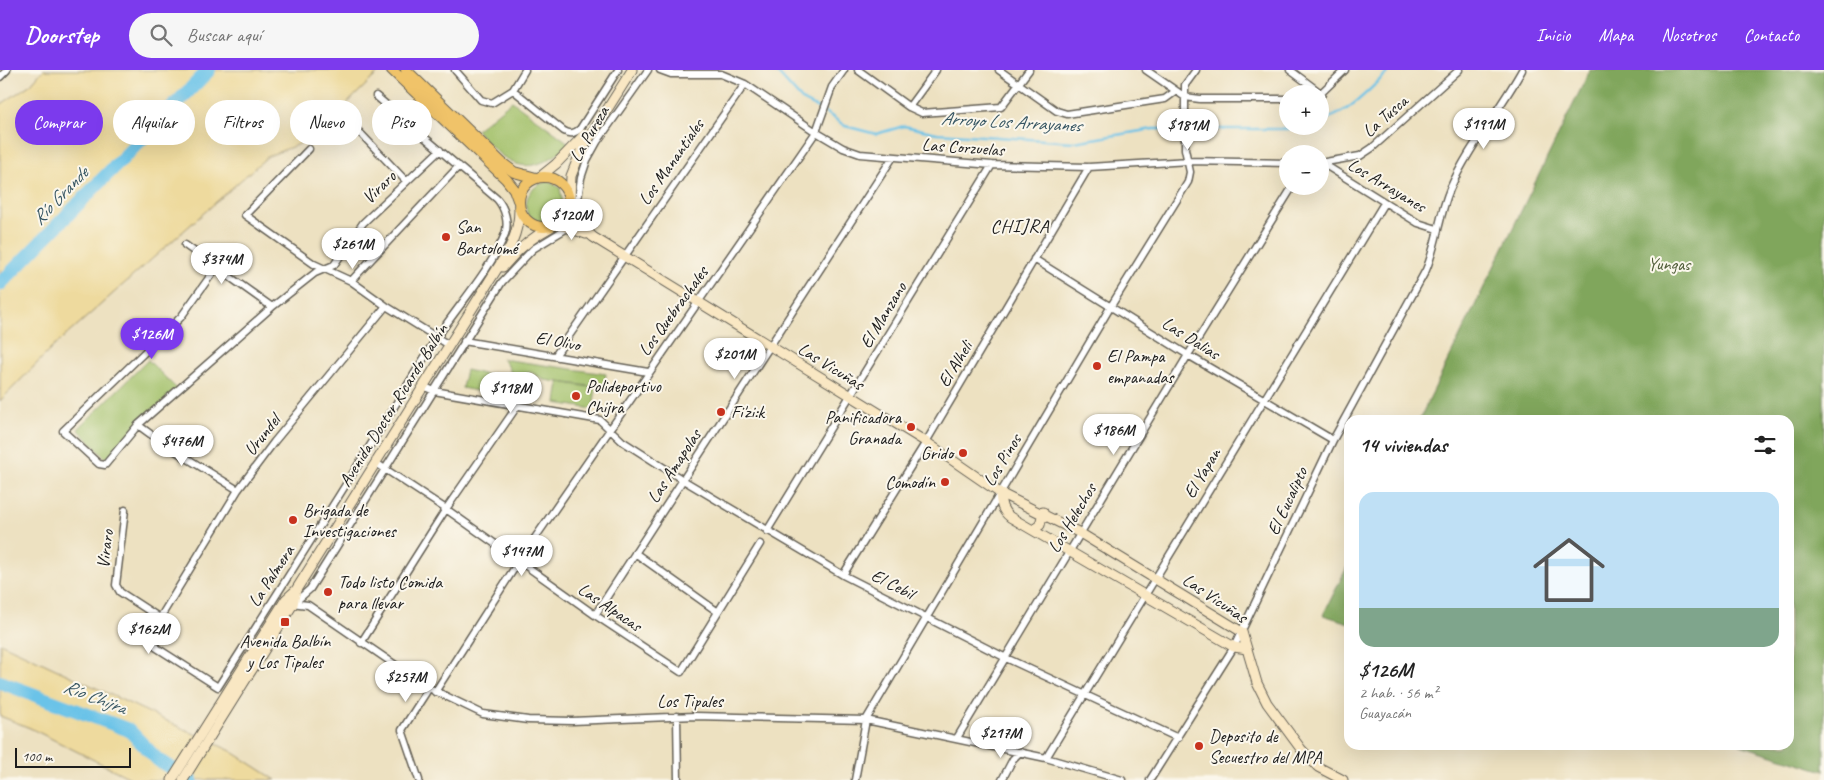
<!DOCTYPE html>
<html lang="es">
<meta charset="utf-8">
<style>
body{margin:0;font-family:Caveat,sans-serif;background:#f6f6f6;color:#222;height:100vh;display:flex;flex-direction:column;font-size:19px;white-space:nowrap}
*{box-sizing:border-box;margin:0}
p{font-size:16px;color:#767676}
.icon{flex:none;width:28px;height:28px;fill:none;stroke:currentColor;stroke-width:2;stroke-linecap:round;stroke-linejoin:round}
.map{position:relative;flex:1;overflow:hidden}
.details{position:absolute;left:1344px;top:345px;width:450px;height:335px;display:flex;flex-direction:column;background:#fff;border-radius:15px;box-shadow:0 5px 20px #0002}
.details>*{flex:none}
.hud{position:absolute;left:15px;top:30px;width:475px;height:45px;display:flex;gap:10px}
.fabs{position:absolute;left:1279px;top:15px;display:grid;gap:10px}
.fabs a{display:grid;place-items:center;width:50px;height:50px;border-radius:50%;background:#fff;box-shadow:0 5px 20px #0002;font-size:25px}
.scale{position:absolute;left:15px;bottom:12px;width:116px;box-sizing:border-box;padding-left:5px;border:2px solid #1c1c1c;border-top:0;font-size:14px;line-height:18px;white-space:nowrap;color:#1c1c1c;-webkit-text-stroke:4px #fbf7ec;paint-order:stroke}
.price{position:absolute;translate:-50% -42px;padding:0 11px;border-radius:18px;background:#fff;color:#222;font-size:16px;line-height:32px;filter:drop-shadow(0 1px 2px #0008)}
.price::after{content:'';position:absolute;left:50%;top:30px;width:15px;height:11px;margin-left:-8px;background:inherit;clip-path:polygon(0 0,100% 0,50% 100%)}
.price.active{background:#7c3aed;color:#fff}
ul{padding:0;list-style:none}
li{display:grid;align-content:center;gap:10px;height:265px;padding:0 15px}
li span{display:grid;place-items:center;height:155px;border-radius:15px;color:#555}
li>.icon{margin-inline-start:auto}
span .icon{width:90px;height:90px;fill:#fffc;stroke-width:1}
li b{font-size:21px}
h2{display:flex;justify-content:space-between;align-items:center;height:60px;padding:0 15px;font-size:21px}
.tag{padding:0 18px;border-radius:22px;background:#fff;box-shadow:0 5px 20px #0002;font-size:18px;line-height:45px}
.tag.active{background:#7c3aed;color:#fff}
header{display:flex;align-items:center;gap:30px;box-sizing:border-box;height:70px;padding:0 25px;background:#7c3aed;color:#fff}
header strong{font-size:24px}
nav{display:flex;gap:28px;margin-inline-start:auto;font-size:18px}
.search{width:350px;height:45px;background:#f6f6f6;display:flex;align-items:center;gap:12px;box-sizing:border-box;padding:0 18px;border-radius:28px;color:#767676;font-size:19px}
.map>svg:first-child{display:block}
</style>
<header>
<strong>Doorstep</strong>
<div class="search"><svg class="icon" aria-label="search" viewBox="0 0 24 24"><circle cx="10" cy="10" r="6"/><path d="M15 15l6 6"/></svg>Buscar aquí</div>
<nav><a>Inicio</a><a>Mapa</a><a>Nosotros</a><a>Contacto</a></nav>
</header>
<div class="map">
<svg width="1824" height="710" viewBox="0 0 1824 710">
<rect width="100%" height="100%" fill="#fbf7ec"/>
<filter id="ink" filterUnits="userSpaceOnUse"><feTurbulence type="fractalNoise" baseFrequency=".02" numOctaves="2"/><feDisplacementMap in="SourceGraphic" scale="10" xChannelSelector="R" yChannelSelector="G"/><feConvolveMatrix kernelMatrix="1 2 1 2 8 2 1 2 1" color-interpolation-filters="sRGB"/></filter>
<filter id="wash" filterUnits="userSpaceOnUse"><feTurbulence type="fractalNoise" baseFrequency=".0096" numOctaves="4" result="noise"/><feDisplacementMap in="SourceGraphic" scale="20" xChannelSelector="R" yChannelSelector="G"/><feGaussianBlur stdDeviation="1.12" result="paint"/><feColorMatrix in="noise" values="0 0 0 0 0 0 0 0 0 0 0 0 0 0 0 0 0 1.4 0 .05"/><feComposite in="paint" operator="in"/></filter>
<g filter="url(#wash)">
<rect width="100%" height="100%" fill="#ede1c1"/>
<path fill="#a1c068" stroke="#5e6e42" d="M 512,31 L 570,74 C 528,110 509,98 476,60 Z
M 549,111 L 560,118 L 562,130 C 557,144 542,162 528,145 C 522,129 532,114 549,111 Z
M 502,289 L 606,304 L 604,318 L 544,310 L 531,302 L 513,307 L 508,296 Z
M 148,290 L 178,320 L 106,389 L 78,359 Z
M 466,300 L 501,308 L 497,325 L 462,318 Z
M 559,312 L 596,318 L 593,339 L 556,333 Z"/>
<path fill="#80a65c" stroke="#4e613c" d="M 1590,0 L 1824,0 L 1824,701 L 1740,675 L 1789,675 L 1789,350 L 1419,350 Z
M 1349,493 L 1349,553 L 1323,545 Z"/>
<path fill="#eeda9e" stroke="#857b5d" d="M 43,0 L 381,0 L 310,70 L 268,86 L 53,277 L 0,331 L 0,35 L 31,14 Z
M 0,573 L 231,681 L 276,710 L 134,710 L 30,658 L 0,646 Z"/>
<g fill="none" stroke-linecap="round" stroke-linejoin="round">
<path stroke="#6ac3e8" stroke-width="2.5" d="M 775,0 L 802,30 L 824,41 L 845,56 L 876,64 L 904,56 L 937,63 L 1074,72 L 1153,59 L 1288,59 L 1299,56
M 1320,51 C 1349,44 1369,20 1390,0"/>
<path stroke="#6ac3e8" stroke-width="14" d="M 0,214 L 209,0
M 0,612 L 129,660 L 158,690 L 191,710"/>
</g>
</g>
<g filter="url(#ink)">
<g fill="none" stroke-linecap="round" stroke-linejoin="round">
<g stroke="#656156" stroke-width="9">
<path id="street" d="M 455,0 L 481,30 L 492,33 L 513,20 L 525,0
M 660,0 L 671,4 L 721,4 L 745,14 L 816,62 L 843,78 L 860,84 L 992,95 L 1089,97 L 1189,91 L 1288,93
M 858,0 L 909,37 L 922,43 L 1001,37 L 1029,0
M 999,0 L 1057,41 L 1067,44 L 1165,29 L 1176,21
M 1146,0 L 1185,27 L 1200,29 L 1288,29
M 1290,0 L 1322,24
M 0,7 L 7,0
M 513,20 L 564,61 C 571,65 575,63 580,59 L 618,0
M 1320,24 L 1345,0
M 909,37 L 936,0
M 346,48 L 406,111
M 309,79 L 245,145 L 314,194 L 351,211 L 386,236 L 449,275
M 1320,93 L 1360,86 L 1372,78 L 1459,0
M 1322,93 L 1418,153 L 1437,159
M 185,175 L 272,237
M 1034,189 L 1188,285 L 1333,370
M 216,198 L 181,247 L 63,361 L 99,394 L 105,395 L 138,355 L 272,237 L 315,203 L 334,195 L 363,153 L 440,80
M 351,211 L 459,96
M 464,271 L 648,302
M 555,286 L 745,14
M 423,316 L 434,321 L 600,350 L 622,371 L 683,410 L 843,505 L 1006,588 L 1178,668
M 138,355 L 164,374 L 238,420
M 376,393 L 446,439 L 595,545 L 681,602 L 760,474
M 125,440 L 116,515 L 120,522 L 160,548 L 152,569 L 157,578 L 218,617 C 290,504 362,390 432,275 C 454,240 490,202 505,164 C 509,153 505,138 497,129 L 376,26
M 767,461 L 992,95
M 635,483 L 718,542
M 843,505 L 926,372 L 1089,97
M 291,533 L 308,535 L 429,618 L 483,644 L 528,650 L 572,651 L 695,646 L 866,650 L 1046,688 L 1122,710
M 293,534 L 310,519 L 502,212 L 533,179 L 569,157 L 575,150 L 581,108 L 587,90 L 597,72 L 648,0
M 595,545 L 893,87
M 160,548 L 238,420 L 274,372 L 386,236
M 361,573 L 446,439 L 518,335
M 435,622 L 519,491 L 816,62 L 832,17 L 844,0
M 677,646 L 678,710
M 957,668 L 1188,285 L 1293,116
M 1046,688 L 1384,133
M 419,710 L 402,660 L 429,618
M 855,710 L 866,650 L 1111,236 L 1188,112 L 1190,102 L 1185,79 L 1185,15 L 1196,0
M 1002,710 L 1013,689 L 1020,682
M 1150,710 L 1234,577 L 1333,370 L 1426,200 C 1437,174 1439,145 1450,119 C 1469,76 1500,40 1522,0"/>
</g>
<g stroke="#656156" stroke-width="11">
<path id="secondary" d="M 541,106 L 556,94 L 585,64
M 570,132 L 571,106 L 581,81 L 632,0
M 568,141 L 575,150 L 593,167 L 926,372 L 1000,423 L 1080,463 L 1242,562 L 1257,613 L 1267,633 L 1301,679 L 1318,697 L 1343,710
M 557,154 L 586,164
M 503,197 C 517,180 532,167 551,157
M 1000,423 C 1001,433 1001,440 1010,447 L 1234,577 L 1247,579
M 1033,460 L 1040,455 L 1043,442
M 172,710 L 286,529 L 296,520 L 485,218 C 502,190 520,170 519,136
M 183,710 L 293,534 L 296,520"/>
</g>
<g stroke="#656156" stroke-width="12">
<path id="primary" d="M 392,0 L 506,109 L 514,119 L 518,130
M 406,0 L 502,93 L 514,102 L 536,108
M519 132a25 25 0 1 1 50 0a25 25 0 1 1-50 0Z"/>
</g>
<use href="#street" stroke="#fff" stroke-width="6"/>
<use href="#secondary" stroke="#f9e7c3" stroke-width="9"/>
<use href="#primary" stroke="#f0c369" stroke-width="10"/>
</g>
</g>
<g fill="#c8321e" stroke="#fbf7ec" stroke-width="2">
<circle cx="446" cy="167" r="5"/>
<circle cx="1097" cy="296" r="5"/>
<circle cx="576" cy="326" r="5"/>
<circle cx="721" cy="342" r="5"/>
<circle cx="911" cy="357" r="5"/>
<circle cx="963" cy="383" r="5"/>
<circle cx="945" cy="412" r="5"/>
<circle cx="293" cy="450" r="5"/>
<circle cx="328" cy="522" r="5"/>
<rect x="280" y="547" width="10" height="10" rx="2.5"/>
<circle cx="1199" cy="676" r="5"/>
</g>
<g text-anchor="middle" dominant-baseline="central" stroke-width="4" stroke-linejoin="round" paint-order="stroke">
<g font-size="18" fill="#1c1c1c" stroke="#fbf7ec">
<text transform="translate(1385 46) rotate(-41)">La Tusca</text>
<text transform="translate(589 64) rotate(-60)">La Pureza</text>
<text transform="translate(963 77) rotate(4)">Las Corzuelas</text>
<text transform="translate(671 92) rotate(-55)">Los Manantiales</text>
<text transform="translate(1387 115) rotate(31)">Los Arrayanes</text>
<text transform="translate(379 117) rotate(-44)">Viraro</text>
<text transform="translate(673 241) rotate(-54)">Los Quebrachales</text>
<text transform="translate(883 245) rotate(-59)">El Manzano</text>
<text transform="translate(1191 268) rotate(32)">Las Dalias</text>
<text transform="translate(558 271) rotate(10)">El Olivo</text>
<text transform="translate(955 294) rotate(-59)">El Alheli</text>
<text transform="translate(831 296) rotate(32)">Las Vicuñas</text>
<text transform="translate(393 335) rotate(-58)">Avenida Doctor Ricardo Balbín</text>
<text transform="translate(262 365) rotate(-52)">Urundel</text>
<text transform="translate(1002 390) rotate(-59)">Los Pinos</text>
<text transform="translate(674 396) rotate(-57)">Las Amapolas</text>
<text transform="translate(1202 403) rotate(-59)">El Yapan</text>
<text transform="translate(1287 431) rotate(-65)">El Eucalipto</text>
<text transform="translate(1072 448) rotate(-59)">Los Helechos</text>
<text transform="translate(105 479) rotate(-83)">Viraro</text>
<text transform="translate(271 506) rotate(-57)">La Palmera</text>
<text transform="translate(893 514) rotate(27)">El Cebil</text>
<text transform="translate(1215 528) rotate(34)">Las Vicuñas</text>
<text transform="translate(610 537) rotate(34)">Las Alpacas</text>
<text x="690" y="631">Los Tipales</text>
</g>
<g font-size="18" fill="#1c1c1c" stroke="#fbf7ec" text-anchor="start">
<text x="456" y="157">San<tspan x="456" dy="21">Bartolomé</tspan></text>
<text x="1107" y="286">El Pampa<tspan x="1107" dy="21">empanadas</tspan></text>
<text x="586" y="316">Polideportivo<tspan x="586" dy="21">Chijra</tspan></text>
<text x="731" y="342">Fi'zi:k</text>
<text x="901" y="347" text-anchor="end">Panificadora<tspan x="901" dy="21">Granada</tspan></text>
<text x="953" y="383" text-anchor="end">Grido</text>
<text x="935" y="412" text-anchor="end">Comodín</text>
<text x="303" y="440">Brigada de<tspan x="303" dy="21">Investigaciones</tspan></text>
<text x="338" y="512">Todo listo Comida<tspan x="338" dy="21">para llevar</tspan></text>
<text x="285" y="571" text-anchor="middle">Avenida Balbín<tspan x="285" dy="21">y Los Tipales</tspan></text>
<text x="1209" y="666">Deposito de<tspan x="1209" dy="21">Secuestro del MPA</tspan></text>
</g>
<g font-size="18" fill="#515e3a" stroke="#fbf7ec">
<text x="1669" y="194">Yungas</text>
</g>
<g font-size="19" font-style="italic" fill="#375663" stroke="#fbf7ec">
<text transform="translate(1011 52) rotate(3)">Arroyo Los Arrayanes</text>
<text transform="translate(60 126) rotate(-46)">Río Grande</text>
<text transform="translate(95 627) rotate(21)">Río Chijra</text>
</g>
<g font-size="19" letter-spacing="1" fill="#1c1c1c" stroke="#fbf7ec">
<text x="1020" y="156">CHIJRA</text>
</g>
</g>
</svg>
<div class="fabs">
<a>+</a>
<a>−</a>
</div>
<div class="scale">100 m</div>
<b class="price" style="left:1484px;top:80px">$191M</b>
<b class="price" style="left:1188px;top:81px">$181M</b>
<b class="price" style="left:572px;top:171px">$120M</b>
<b class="price" style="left:353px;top:200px">$261M</b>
<b class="price" style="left:222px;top:215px">$374M</b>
<b class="price active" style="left:152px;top:290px">$126M</b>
<b class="price" style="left:735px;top:310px">$201M</b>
<b class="price" style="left:511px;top:344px">$118M</b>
<b class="price" style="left:1114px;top:386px">$186M</b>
<b class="price" style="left:182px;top:397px">$476M</b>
<b class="price" style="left:522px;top:507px">$147M</b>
<b class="price" style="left:149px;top:585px">$162M</b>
<b class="price" style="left:406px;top:633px">$257M</b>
<b class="price" style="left:1001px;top:689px">$217M</b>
<div class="hud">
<a class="tag active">Comprar</a>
<a class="tag">Alquilar</a>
<a class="tag">Filtros</a>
<a class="tag">Nuevo</a>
<a class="tag">Piso</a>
</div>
<section class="details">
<h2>14 viviendas<svg class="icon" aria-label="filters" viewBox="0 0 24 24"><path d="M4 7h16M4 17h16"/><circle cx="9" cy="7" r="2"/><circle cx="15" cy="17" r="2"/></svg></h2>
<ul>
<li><span style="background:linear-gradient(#bfe0f5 75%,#7fa58c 0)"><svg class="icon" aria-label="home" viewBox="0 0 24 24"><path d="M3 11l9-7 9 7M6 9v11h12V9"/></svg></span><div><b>$126M</b><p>2 hab. · 56 m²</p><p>Guayacán</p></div></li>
</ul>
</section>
</div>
